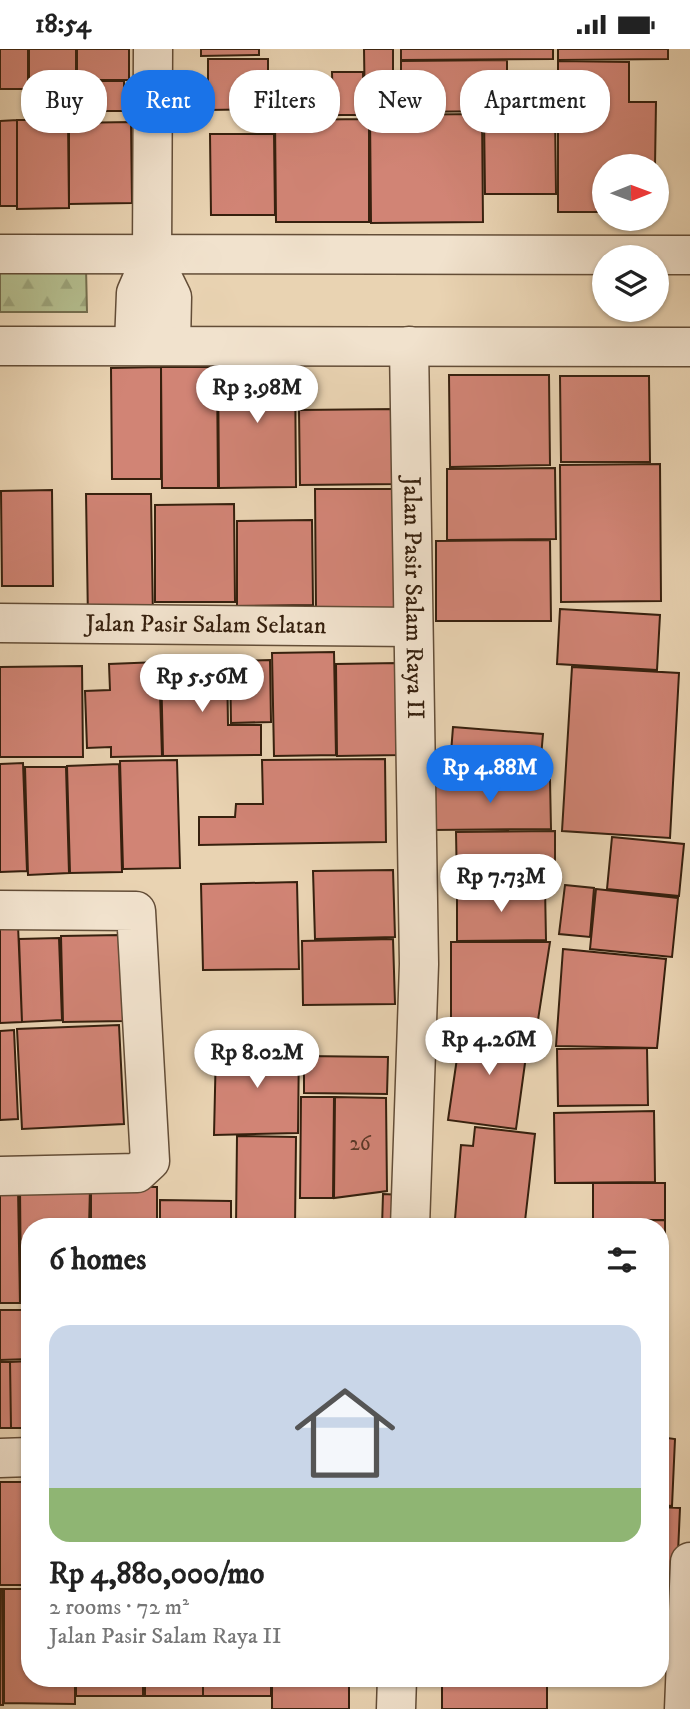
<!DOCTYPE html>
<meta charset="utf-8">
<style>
body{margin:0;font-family:"IM FELL DW Pica",serif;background:#f2f2f2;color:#222;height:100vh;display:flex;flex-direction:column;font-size:26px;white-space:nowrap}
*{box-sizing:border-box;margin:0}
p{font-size:23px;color:#767676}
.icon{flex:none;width:38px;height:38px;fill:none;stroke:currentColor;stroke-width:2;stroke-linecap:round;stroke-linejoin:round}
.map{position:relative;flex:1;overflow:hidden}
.sheet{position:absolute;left:21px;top:1169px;width:648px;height:469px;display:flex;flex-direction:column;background:#fff;border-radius:28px;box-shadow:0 2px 5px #0004}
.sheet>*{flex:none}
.hud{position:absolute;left:21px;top:21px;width:649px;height:63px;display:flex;gap:14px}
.needle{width:46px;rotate:89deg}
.controls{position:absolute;left:592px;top:105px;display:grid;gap:14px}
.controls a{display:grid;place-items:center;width:77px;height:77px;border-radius:50%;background:#fff;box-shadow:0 2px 5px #0004;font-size:35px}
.price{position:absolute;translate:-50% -60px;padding:0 16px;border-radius:24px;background:#fff;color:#222;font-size:23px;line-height:46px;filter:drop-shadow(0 2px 4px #0008)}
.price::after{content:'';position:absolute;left:50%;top:42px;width:21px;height:16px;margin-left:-10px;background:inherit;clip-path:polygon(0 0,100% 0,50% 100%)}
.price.current{background:#1a73e8;color:#fff}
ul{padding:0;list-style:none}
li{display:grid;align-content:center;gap:14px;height:371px;padding:0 28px}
li span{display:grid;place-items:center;height:217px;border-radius:21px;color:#555}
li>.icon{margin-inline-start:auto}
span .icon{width:126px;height:126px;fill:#fffc;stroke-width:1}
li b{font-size:30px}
h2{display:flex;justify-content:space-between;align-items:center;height:84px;padding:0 28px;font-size:30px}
.tag{padding:0 24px;border-radius:28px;background:#fff;box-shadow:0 2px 5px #0004;font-size:24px;line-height:63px}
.tag.current{background:#1a73e8;color:#fff}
.status{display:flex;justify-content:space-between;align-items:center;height:49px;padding:0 35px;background:#fff;direction:ltr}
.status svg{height:19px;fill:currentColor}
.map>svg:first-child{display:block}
</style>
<div class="status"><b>18:54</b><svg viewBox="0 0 49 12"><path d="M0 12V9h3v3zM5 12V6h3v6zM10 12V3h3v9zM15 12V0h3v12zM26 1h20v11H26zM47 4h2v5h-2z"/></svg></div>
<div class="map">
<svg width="690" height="1660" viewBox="0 0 690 1660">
<defs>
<pattern id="forest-firs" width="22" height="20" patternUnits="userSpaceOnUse" patternTransform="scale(1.75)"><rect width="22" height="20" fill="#b4bd8e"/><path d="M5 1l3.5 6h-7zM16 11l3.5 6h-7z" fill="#9ba279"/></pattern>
</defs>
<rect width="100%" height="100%" fill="#e9d3b2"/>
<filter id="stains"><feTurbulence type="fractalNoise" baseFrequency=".00286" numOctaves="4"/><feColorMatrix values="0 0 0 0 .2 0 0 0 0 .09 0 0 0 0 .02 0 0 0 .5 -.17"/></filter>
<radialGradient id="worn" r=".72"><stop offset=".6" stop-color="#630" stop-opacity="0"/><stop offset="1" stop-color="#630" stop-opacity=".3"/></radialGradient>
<path fill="url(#forest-firs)" stroke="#756e4e" stroke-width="2" d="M 0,219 L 86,219 L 87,263 L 0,263 Z"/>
<path fill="#d18475" stroke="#36200e" stroke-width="2" d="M 0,0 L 28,0 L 28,40 L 0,40 Z
M 29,0 L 76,0 L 76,40 L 29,40 Z
M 77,0 L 129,0 L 129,31 L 77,31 Z
M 201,0 L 259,0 L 259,6 L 201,7 Z
M 364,0 L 393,0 L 393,65 L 365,65 Z
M 401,0 L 553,0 L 553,10 L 401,11 Z
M 558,0 L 668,0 L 668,10 L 558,11 Z
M 208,10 L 268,10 L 268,60 L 208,61 Z
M 507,11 L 507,62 L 401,63 L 401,12 Z
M 558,12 L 629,13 L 629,53 L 656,53 L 655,117 L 604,117 L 604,163 L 558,163 Z
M 332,23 L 363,23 L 364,66 L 333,66 Z
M 88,32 L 124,32 L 124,62 L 89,62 Z
M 482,65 L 483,173 L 371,174 L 370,66 Z
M 555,65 L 556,145 L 485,145 L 484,66 Z
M 369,70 L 369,173 L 276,173 L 275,71 Z
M 17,71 L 17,157 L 0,157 L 0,72 Z
M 17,71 L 68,71 L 69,159 L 17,160 Z
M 131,73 L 132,154 L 69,155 L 69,74 Z
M 210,85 L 274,85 L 275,166 L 211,166 Z
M 218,314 L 295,314 L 296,438 L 219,439 Z
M 161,318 L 161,430 L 112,430 L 111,319 Z
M 161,318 L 217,318 L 218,439 L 162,439 Z
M 449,326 L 549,326 L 550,416 L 450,418 Z
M 560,327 L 649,327 L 650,413 L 561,413 Z
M 397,360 L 398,435 L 300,436 L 299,361 Z
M 660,415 L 661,552 L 561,553 L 560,416 Z
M 555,419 L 556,490 L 447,491 L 447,420 Z
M 315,440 L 401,440 L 401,566 L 316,567 Z
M 52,441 L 53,537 L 2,537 L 1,442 Z
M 86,445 L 151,445 L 153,571 L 88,572 Z
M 234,455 L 235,553 L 155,553 L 155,456 Z
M 312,471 L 313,556 L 237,557 L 237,472 Z
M 550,491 L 551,572 L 436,572 L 436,492 Z
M 560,560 L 660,566 L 657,621 L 557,615 Z
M 334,603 L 336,706 L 274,707 L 272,604 Z
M 270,611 L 271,673 L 231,674 L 230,612 Z
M 159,613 L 162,707 L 111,708 L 111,698 L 87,699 L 85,642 L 110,641 L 109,615 Z
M 398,614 L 400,706 L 337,707 L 336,615 Z
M 227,615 L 228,676 L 261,676 L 261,706 L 163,707 L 161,616 Z
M 82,617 L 83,708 L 0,708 L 0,618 Z
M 572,618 L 679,624 L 670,789 L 562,782 Z
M 453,678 L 543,685 L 539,731 L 449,730 Z
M 385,710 L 386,793 L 199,796 L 199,768 L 235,768 L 236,755 L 263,755 L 262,711 Z
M 177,711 L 180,819 L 123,820 L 120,712 Z
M 23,714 L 27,822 L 0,823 L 0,715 Z
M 119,715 L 122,823 L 70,824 L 67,717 Z
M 25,718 L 66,718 L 69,824 L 28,826 Z
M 550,731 L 551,780 L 431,781 L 430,732 Z
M 555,782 L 555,837 L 457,838 L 456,783 Z
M 612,788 L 684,795 L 679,847 L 607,840 Z
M 393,821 L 395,888 L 315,890 L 313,822 Z
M 297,833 L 299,920 L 203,921 L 201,835 Z
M 565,836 L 594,839 L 590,888 L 559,885 Z
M 545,838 L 546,891 L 457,892 L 457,839 Z
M 596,840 L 678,849 L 672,908 L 590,900 Z
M 0,876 L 18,876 L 22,973 L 0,974 Z
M 121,886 L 124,972 L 63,973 L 61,887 Z
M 59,889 L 62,971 L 22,973 L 19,890 Z
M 393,890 L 395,955 L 303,956 L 302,892 Z
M 451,893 L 550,893 L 536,984 L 451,973 Z
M 563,900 L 666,910 L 657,999 L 556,997 Z
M 462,975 L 529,985 L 516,1080 L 448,1071 Z
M 119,976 L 124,1075 L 22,1080 L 17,980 Z
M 14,981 L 18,1070 L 0,1071 L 0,982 Z
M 299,994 L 298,1084 L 214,1086 L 216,998 Z
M 647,999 L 648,1056 L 558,1057 L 557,1000 Z
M 304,1007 L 388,1008 L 387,1045 L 304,1044 Z
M 301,1048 L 334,1048 L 333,1149 L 300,1149 Z
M 335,1048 L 386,1049 L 387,1142 L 334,1149 Z
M 654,1062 L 655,1133 L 555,1134 L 554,1064 Z
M 475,1078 L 535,1085 L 525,1172 L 455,1170 L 461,1096 L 473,1097 Z
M 237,1087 L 296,1088 L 295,1178 L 236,1178 Z
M 593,1134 L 665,1134 L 665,1171 L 593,1171 Z
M 91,1137 L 157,1138 L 157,1178 L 91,1178 Z
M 18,1139 L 20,1254 L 0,1254 L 0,1140 Z
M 20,1139 L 90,1139 L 89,1178 L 30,1178 L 30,1252 L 21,1252 Z
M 383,1145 L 402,1146 L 401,1178 L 382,1178 Z
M 160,1151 L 231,1152 L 231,1178 L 160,1178 Z
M 369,1171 L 369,1178 L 307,1178 L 307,1172 Z
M 665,1171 L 665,1207 L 660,1207 L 660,1178 L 599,1178 L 599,1172 Z
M 459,1172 L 546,1173 L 546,1178 L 459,1178 Z
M 660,1207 L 665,1207 L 666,1247 L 660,1247 Z
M 660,1247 L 664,1247 L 664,1281 L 660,1281 Z
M 0,1261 L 30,1261 L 30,1310 L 0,1311 Z
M 660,1281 L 664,1281 L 664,1318 L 660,1318 Z
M 30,1312 L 30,1379 L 11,1379 L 10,1313 Z
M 0,1313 L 10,1313 L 11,1379 L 0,1379 Z
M 667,1318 L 668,1346 L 660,1346 L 660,1319 Z
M 660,1388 L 675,1390 L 672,1457 L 660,1456 Z
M 0,1433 L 30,1433 L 30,1536 L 0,1536 Z
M 660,1458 L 680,1459 L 677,1526 L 660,1525 Z
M 0,1540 L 2,1540 L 3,1656 L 0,1656 Z
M 4,1540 L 30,1540 L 30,1629 L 75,1629 L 75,1655 L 4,1654 Z
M 76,1629 L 143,1629 L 143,1647 L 76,1647 Z
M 145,1629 L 203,1629 L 203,1647 L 145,1647 Z
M 203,1629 L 271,1629 L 271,1647 L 203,1647 Z
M 272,1629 L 349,1629 L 349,1660 L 272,1660 Z
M 442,1629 L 547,1629 L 547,1660 L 442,1660 Z"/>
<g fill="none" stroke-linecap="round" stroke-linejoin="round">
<g stroke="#634d37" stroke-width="41">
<g id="minor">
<path d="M 0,205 L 690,206"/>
<path d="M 152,207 L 172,248 L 171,295"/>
<path d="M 134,295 L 136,244 L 152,207 L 153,0"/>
<path d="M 0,297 L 690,298"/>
<path id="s1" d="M 409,297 L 419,915 L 410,1178"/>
<path id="s2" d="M 0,574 L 413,578"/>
<path d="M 0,861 L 136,862 L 150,1112 L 137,1124 L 0,1127"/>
<path d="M 0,1409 L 30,1408"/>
<path d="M 396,1660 L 397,1629"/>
<path d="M 684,1660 L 690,1513"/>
</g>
</g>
<use href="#minor" stroke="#f1e2cd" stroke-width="38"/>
</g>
<g text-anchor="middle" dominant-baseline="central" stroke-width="6" stroke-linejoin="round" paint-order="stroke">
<g font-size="21" fill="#5d3928">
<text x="360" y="1095">26</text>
</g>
<g font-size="24" fill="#36200e" stroke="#f1e2cd">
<text stroke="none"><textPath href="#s1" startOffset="252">Jalan Pasir Salam Raya II</textPath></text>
<text stroke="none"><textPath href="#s2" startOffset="206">Jalan Pasir Salam Selatan</textPath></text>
</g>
</g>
<rect width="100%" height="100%" filter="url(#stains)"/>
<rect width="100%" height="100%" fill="url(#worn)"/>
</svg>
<div class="controls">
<a><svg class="needle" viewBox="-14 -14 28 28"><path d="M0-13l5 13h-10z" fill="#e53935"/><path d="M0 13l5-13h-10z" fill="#767676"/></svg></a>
<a><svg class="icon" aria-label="layers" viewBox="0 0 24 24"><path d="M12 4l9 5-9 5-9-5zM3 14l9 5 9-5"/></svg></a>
</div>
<b class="price" style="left:257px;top:376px">Rp 3.98M</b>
<b class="price" style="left:202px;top:665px">Rp 5.56M</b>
<b class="price current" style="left:490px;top:756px">Rp 4.88M</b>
<b class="price" style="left:501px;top:865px">Rp 7.73M</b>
<b class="price" style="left:489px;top:1028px">Rp 4.26M</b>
<b class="price" style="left:257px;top:1041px">Rp 8.02M</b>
<div class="hud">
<a class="tag">Buy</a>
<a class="tag current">Rent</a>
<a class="tag">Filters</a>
<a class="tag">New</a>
<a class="tag">Apartment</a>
</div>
<section class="sheet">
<h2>6 homes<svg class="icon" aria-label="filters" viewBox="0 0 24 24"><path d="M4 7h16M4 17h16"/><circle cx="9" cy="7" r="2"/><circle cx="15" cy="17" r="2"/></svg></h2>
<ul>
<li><span style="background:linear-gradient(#c9d6e8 75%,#8fb573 0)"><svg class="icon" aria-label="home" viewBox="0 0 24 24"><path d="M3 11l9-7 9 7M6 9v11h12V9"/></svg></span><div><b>Rp 4,880,000/mo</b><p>2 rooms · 72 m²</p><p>Jalan Pasir Salam Raya II</p></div></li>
</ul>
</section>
</div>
